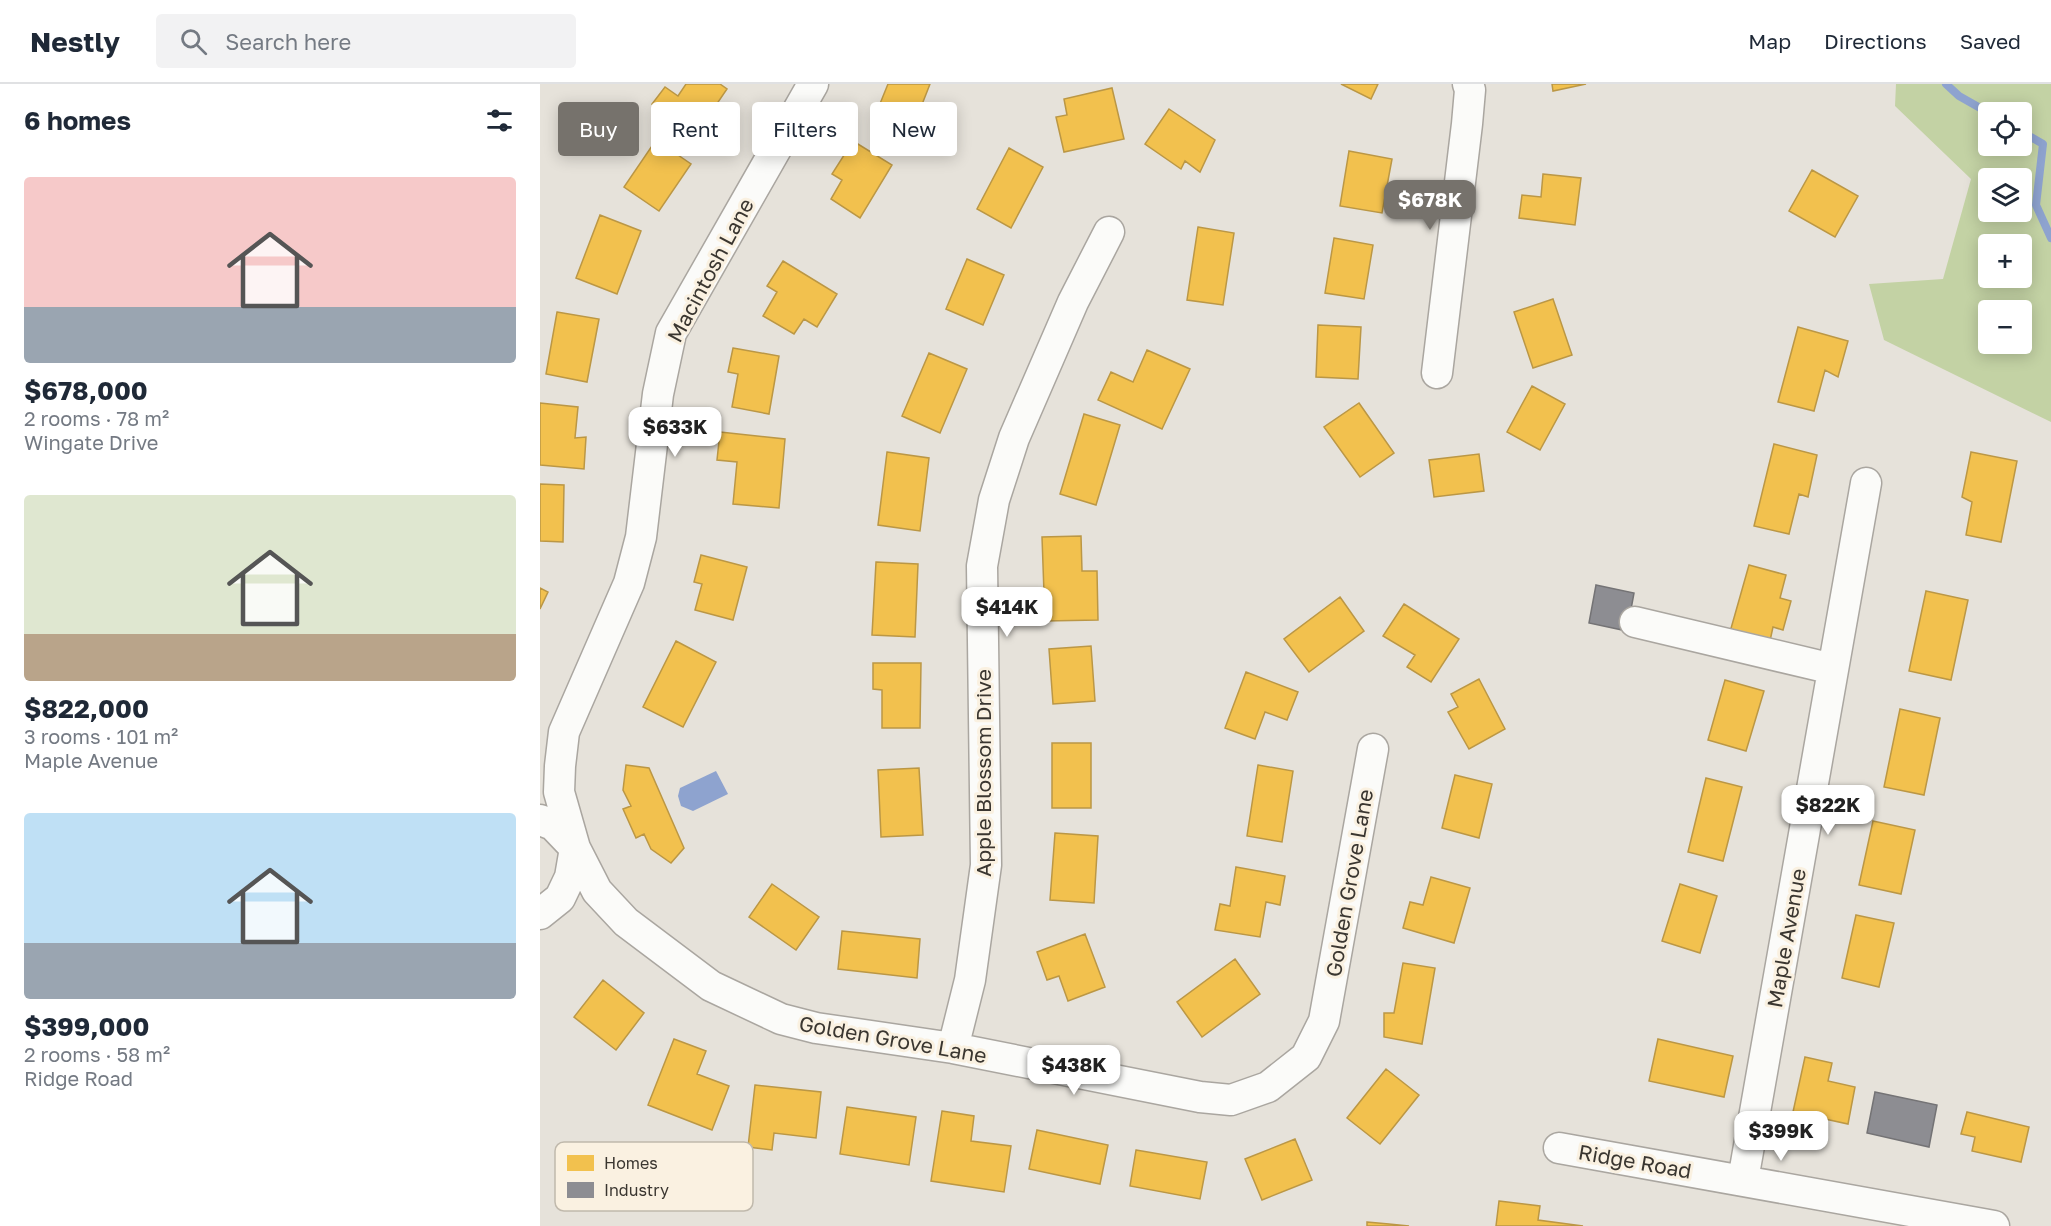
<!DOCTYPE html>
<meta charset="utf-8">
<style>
body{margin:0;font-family:"Golos Text",sans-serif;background:#f2f2f3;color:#1f2937;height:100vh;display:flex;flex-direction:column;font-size:22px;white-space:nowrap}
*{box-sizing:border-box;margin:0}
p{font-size:20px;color:#747a83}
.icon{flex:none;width:33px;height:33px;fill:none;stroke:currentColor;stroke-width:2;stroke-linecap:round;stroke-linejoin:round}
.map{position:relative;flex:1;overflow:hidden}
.drawer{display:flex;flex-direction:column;background:#fff;width:540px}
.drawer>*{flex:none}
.banner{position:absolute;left:18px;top:18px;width:570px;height:54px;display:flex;gap:12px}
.tools{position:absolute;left:1438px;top:18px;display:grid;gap:12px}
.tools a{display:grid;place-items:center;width:54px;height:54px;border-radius:6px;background:#fff;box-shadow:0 3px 15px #0003;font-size:30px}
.price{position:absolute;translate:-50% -51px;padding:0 14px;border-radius:12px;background:#fff;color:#222;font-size:20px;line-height:39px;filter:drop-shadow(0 2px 3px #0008)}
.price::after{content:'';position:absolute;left:50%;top:36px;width:18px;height:14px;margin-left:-9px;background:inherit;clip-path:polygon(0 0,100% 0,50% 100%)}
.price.selected{background:#76726c;color:#fff}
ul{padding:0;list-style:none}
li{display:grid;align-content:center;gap:12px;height:318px;padding:0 24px}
li span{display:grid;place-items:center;height:186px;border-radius:6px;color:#555}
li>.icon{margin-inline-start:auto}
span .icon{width:108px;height:108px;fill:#fffc;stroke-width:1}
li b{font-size:26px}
h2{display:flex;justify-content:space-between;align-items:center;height:72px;padding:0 24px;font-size:26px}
.chip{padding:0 21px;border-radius:6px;background:#fff;box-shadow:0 3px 15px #0003;font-size:21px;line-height:54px}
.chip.selected{background:#76726c;color:#fff}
header{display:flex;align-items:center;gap:36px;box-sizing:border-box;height:84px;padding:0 30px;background:#fff;border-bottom:2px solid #e0e1e3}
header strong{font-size:28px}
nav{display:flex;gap:33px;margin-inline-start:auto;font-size:21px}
.search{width:420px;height:54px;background:#f2f2f3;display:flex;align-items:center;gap:15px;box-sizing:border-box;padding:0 21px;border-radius:6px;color:#747a83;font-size:22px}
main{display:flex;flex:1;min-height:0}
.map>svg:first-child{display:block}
</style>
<header>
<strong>Nestly</strong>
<div class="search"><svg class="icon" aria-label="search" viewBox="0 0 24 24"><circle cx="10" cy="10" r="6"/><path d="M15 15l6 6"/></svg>Search here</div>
<nav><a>Map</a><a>Directions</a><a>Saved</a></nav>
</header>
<main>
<section class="drawer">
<h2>6 homes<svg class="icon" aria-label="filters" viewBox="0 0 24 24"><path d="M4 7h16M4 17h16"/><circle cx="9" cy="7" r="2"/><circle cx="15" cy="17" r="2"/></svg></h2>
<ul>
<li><span style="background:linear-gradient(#f6c9c9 70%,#9aa5b1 0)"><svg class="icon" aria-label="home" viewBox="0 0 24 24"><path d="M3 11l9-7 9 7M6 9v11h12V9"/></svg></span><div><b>$678,000</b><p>2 rooms · 78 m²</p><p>Wingate Drive</p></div></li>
<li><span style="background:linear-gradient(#dfe7d0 75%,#b9a48a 0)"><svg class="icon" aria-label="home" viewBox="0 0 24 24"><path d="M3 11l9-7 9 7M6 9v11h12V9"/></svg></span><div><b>$822,000</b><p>3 rooms · 101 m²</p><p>Maple Avenue</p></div></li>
<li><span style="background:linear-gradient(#bfe0f5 70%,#9aa5b1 0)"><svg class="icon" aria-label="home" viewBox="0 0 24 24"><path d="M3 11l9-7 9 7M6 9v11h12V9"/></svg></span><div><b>$399,000</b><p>2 rooms · 58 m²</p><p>Ridge Road</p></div></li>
</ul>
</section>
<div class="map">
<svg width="1511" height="1142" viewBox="0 0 1511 1142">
<rect width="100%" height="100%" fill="#e6e2da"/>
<path fill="#c3d2a4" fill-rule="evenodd" d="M 1356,0 L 1511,0 L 1511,338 L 1344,256 L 1329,200 L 1403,195 L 1431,95 L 1355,22 ZM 1449,28 L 1482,28 L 1482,62 L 1449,62 ZM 1449,94 L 1482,94 L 1482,128 L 1449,128 ZM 1449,160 L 1482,160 L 1482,194 L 1449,194 ZM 1449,226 L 1482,226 L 1482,260 L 1449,260 Z"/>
<path fill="#8ea3cf" d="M 176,687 L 188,710 L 153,727 L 141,722 L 138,712 L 140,704 Z"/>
<path fill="#f2c14e" stroke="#bb9745" stroke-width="1.5" d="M 146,0 L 180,0 L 187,5 L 174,24 L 186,32 L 167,59 L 112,20 L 125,3 L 138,12 Z
M 348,0 L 390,0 L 372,46 L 335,32 Z
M 801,0 L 838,0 L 831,15 Z
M 1012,0 L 1046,0 L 1013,7 Z
M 572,4 L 584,55 L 524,68 L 516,33 L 527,31 L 524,15 Z
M 629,25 L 675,56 L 660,88 L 645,77 L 641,85 L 605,60 Z
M 116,56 L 151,80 L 119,127 L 84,103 Z
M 313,57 L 352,81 L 320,134 L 291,115 L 302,96 L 292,90 Z
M 469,64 L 503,83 L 471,144 L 437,125 Z
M 809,67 L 852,75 L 842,129 L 800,122 Z
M 1272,86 L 1318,112 L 1295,153 L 1249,127 Z
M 1003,90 L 1041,94 L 1035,141 L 979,134 L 982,111 L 1001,113 Z
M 60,131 L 101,147 L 77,210 L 36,194 Z
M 658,143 L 694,149 L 683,221 L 647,216 Z
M 794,154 L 833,161 L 824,215 L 785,209 Z
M 427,175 L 464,191 L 443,241 L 406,225 Z
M 243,177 L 297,210 L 277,243 L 264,235 L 254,250 L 223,232 L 237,208 L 227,202 Z
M 1013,215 L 1032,271 L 993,284 L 974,228 Z
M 17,228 L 59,235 L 47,298 L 6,290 Z
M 778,241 L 821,243 L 818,295 L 776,293 Z
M 1258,243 L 1308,257 L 1298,293 L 1285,286 L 1274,327 L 1238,318 Z
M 193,264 L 239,272 L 229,330 L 192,323 L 198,290 L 188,288 Z
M 607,266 L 650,285 L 622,345 L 558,316 L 571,288 L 593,298 Z
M 389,269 L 427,285 L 400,349 L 362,332 Z
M 992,302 L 1025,320 L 1000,366 L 967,348 Z
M 0,319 L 38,323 L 35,354 L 46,353 L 44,385 L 0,381 Z
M 819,319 L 854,369 L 820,393 L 784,343 Z
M 544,330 L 580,341 L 556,421 L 520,410 Z
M 180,348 L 245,355 L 239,424 L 193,420 L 197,378 L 177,376 Z
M 1234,360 L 1277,371 L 1268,413 L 1259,410 L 1249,450 L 1214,442 Z
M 347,368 L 389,374 L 380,447 L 338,441 Z
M 1431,368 L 1477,377 L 1461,458 L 1426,451 L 1432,418 L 1422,413 Z
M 939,370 L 944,407 L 894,413 L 889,376 Z
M 0,400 L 24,401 L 23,458 L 0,457 Z
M 541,452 L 542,487 L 557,487 L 558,536 L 505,537 L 502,453 Z
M 161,471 L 207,483 L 193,536 L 155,526 L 162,500 L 154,498 Z
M 336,478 L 378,480 L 375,553 L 332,551 Z
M 1209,481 L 1246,491 L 1240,514 L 1251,517 L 1243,546 L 1233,543 L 1228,566 L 1188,555 Z
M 0,504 L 8,508 L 0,525 Z
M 1386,507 L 1428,516 L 1411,596 L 1369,587 Z
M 800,513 L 824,547 L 769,588 L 744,555 Z
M 864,520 L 919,555 L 891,598 L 867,583 L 875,571 L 843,552 Z
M 136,557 L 176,578 L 143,643 L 103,623 Z
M 551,562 L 555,617 L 513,620 L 509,565 Z
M 333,579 L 381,579 L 380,644 L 342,644 L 342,606 L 333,605 Z
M 706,588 L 758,608 L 747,636 L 725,628 L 715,655 L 685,644 Z
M 939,595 L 965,645 L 929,665 L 908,628 L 918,623 L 911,610 Z
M 1185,596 L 1224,607 L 1206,667 L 1168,656 Z
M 1360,625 L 1400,634 L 1384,711 L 1344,703 Z
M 512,659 L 551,659 L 551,724 L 512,724 Z
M 86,681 L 109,684 L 144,764 L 131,779 L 111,765 L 104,750 L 96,754 L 83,725 L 91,722 L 83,706 Z
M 718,681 L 753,687 L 742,758 L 707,752 Z
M 379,684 L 383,751 L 341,753 L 338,686 Z
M 915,691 L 952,700 L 939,754 L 902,744 Z
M 1166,694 L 1202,703 L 1183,777 L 1148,768 Z
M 1333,737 L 1375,746 L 1361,810 L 1319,801 Z
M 515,749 L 558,752 L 554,819 L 510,816 Z
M 696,783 L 745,792 L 740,821 L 726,818 L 720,853 L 675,846 L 680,820 L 690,822 Z
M 891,793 L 930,804 L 914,859 L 863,844 L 870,818 L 883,821 Z
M 232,800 L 279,833 L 256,866 L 209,833 Z
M 1140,800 L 1177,812 L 1160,869 L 1122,857 Z
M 1316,831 L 1354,839 L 1339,903 L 1302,894 Z
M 302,847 L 380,855 L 377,894 L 298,885 Z
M 545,850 L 565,903 L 528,917 L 519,892 L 507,896 L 497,868 Z
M 695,875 L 720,910 L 662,953 L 637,918 Z
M 863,879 L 895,884 L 882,960 L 844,953 L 844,929 L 854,929 Z
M 63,896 L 104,929 L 76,966 L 34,933 Z
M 134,955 L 166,967 L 157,990 L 189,1002 L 172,1046 L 108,1021 Z
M 1118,955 L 1193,972 L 1184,1013 L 1109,997 Z
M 1265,973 L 1292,979 L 1288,997 L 1315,1003 L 1308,1040 L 1253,1028 Z
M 846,985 L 879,1011 L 840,1060 L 807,1034 Z
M 215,1001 L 281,1008 L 276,1054 L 234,1049 L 232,1066 L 208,1063 Z
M 307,1023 L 376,1033 L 369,1081 L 300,1070 Z
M 402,1027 L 434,1032 L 431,1057 L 471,1062 L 464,1108 L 391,1097 Z
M 1427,1028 L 1489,1043 L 1481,1078 L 1432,1067 L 1435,1053 L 1421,1050 Z
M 497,1046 L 568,1061 L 560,1100 L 489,1085 Z
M 755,1055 L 772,1096 L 722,1116 L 705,1075 Z
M 596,1066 L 667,1078 L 660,1115 L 590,1102 Z
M 959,1117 L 1000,1122 L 998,1136 L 1043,1142 L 956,1142 Z
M 827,1138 L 849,1140 L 869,1142 L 827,1142 Z"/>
<path fill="#8d8d92" stroke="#747375" stroke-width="1.5" d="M 1056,501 L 1094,509 L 1087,547 L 1049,539 Z
M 1335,1008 L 1397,1021 L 1389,1063 L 1327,1049 Z"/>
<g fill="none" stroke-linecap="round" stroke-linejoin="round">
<path stroke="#8ea3cf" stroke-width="8" d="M 1406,0 L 1419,12 L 1449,29
M 1482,48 L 1503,60 L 1496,121 L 1511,154"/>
<g stroke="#aaa6a0" stroke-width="33">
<path id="minor" d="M 897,289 L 927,40 L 930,6 L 928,0
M 1095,538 L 1293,585
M 0,736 L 13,741 L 35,764 L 57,807 L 86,838 L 171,902 L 241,935 L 276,944 L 413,964 L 660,1013 L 691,1016 L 728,1003 L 766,973 L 784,937 L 833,665
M 0,830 L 20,814 L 30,793 L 35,764 L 19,708 L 20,682 L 24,648 L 89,499 L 101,453 L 118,310 L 131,249 L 273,0
M 413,964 L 430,896 L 446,781 L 442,482 L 454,416 L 474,354 L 533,218 L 569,148
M 1019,1064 L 1454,1142
M 1203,1096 L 1326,399"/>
</g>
<use href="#minor" stroke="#fbfbf9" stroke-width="30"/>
</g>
<g text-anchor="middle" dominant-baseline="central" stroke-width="6" stroke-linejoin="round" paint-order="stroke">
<g font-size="21" fill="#3a3630" stroke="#faf1e1">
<text transform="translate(170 186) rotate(-62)">Macintosh Lane</text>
<text transform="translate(443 689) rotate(-90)">Apple Blossom Drive</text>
<text transform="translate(809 799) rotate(-80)">Golden Grove Lane</text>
<text transform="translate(1246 854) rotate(-80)">Maple Avenue</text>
<text transform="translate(353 955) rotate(10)">Golden Grove Lane</text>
<text transform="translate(1095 1077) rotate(10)">Ridge Road</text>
</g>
</g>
<rect x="15" y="1058" width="198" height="69" rx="9" fill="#faf1e1" stroke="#c0b9ac" stroke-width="1.5"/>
<rect x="27" y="1071" width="27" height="16" fill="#f2c14e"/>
<rect x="27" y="1098" width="27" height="16" fill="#8d8d92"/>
<g font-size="16" fill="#3a3630">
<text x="64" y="1085">Homes</text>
<text x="64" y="1112">Industry</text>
</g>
</svg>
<div class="tools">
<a><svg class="icon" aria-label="locate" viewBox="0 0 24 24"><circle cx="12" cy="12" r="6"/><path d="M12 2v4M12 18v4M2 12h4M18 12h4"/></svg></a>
<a><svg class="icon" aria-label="layers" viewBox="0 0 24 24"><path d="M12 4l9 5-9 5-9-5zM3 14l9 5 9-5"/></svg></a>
<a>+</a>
<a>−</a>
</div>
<b class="price selected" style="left:890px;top:147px">$678K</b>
<b class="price" style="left:135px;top:374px">$633K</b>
<b class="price" style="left:467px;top:554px">$414K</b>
<b class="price" style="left:1288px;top:752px">$822K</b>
<b class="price" style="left:534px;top:1012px">$438K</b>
<b class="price" style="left:1241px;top:1078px">$399K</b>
<div class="banner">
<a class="chip selected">Buy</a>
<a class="chip">Rent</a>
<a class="chip">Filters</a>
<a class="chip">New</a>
</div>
</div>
</main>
